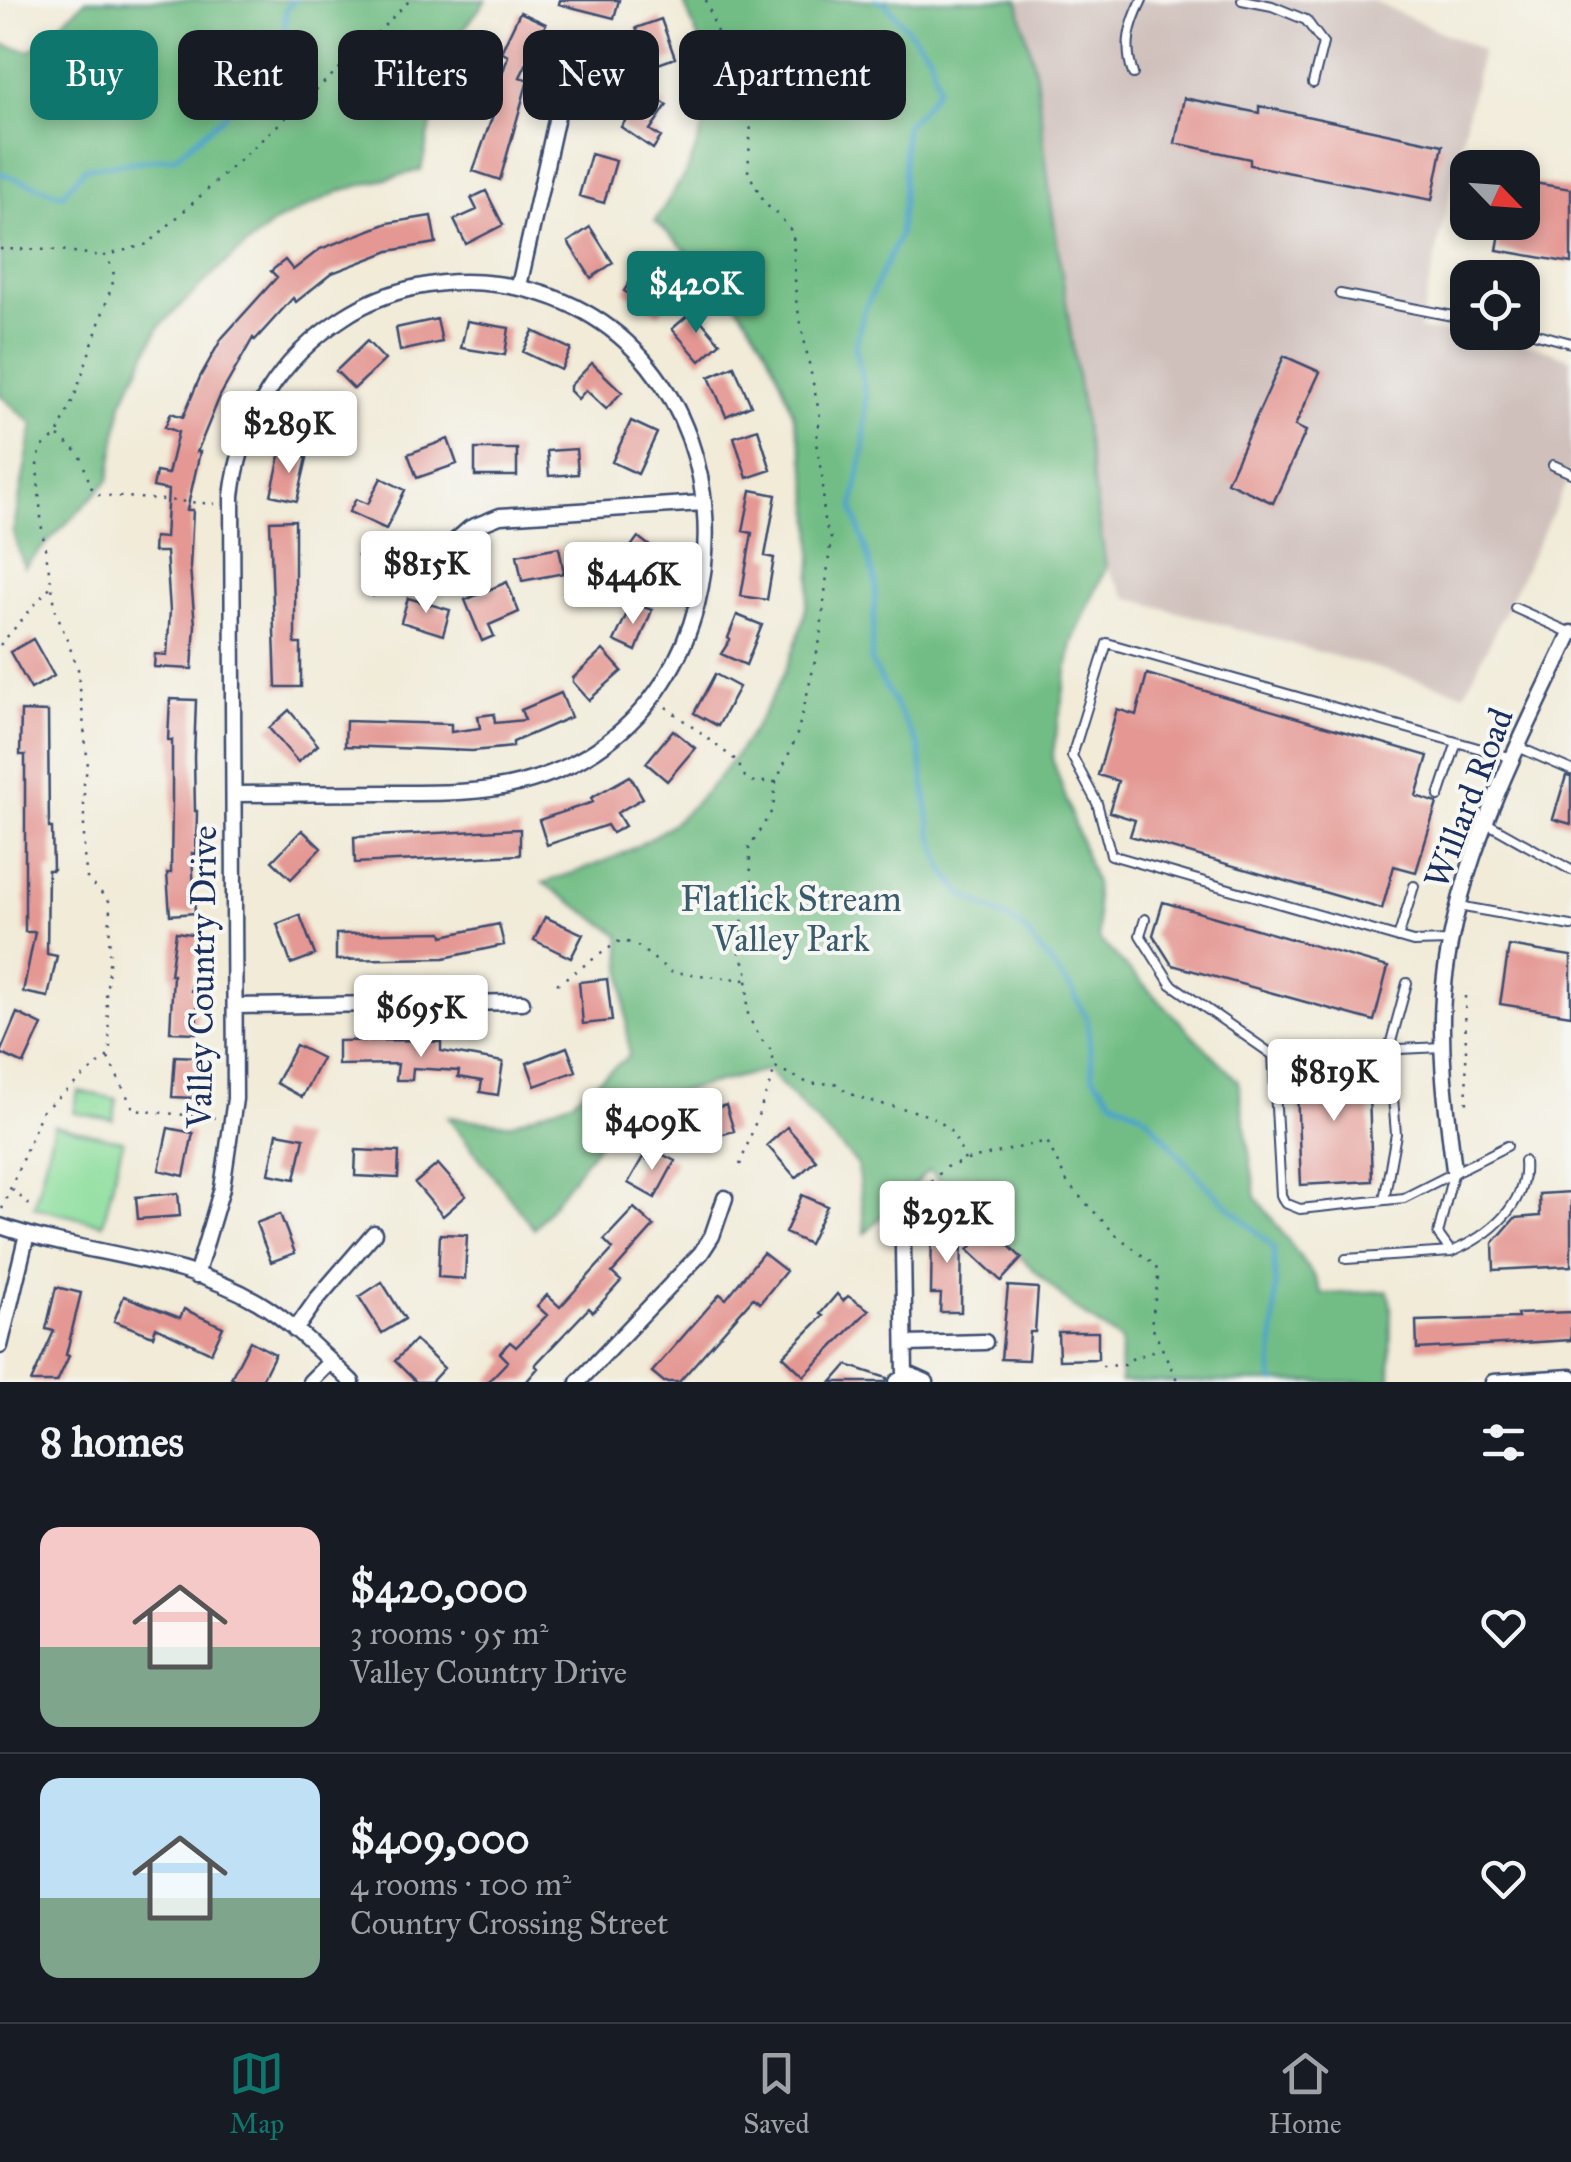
<!DOCTYPE html>
<meta charset="utf-8">
<style>
body{margin:0;font-family:"IM FELL Great Primer",serif;background:#242831;color:#f1f3f6;height:100vh;display:flex;flex-direction:column;font-size:38px;white-space:nowrap}
*{box-sizing:border-box;margin:0}
p{font-size:32px;color:#9ea1a6}
.icon{flex:none;width:55px;height:55px;fill:none;stroke:currentColor;stroke-width:2;stroke-linecap:round;stroke-linejoin:round}
.map{position:relative;height:1382px;overflow:hidden}
.details{display:flex;flex-direction:column;background:#171b24;flex:1}
.details>*{flex:none}
.guide{position:absolute;left:30px;top:30px;width:1000px;height:90px;display:flex;gap:20px}
.needle{width:65px;rotate:115deg}
.fabs{position:absolute;left:1450px;top:150px;display:grid;gap:20px}
.fabs a{display:grid;place-items:center;width:90px;height:90px;border-radius:20px;background:#171b24;box-shadow:0 5px 15px #0003;font-size:50px}
.price{position:absolute;translate:-50% -85px;padding:0 22px;border-radius:10px;background:#fff;color:#222;font-size:32px;line-height:65px;filter:drop-shadow(0 2px 5px #0008)}
.price::after{content:'';position:absolute;left:50%;top:60px;width:30px;height:22px;margin-left:-15px;background:inherit;clip-path:polygon(0 0,100% 0,50% 100%)}
.price.active{background:#0f766e;color:#fff}
ul{padding:0;list-style:none}
li{display:flex;align-items:center;gap:30px;height:250px;padding:0 40px}
li+li{border-top:2px solid #363941}
li span{display:grid;place-items:center;flex:none;width:280px;height:200px;border-radius:20px;color:#555}
li>.icon{margin-inline-start:auto}
span .icon{width:120px;height:120px;fill:#fffc;stroke-width:1}
li b{font-size:42px}
h2{display:flex;justify-content:space-between;align-items:center;height:120px;padding:0 40px;font-size:42px}
.tag{padding:0 35px;border-radius:20px;background:#171b24;box-shadow:0 5px 15px #0003;font-size:35px;line-height:90px}
.tag.active{background:#0f766e;color:#fff}
.tab-bar{display:flex;justify-content:space-around;align-items:center;height:140px;border-top:2px solid #363941;background:#171b24;font-size:28px;color:#9ea1a6}
.tab-bar a{display:grid;justify-items:center;gap:5px}
.tab-bar .active{color:#0f766e}
.map>svg:first-child{display:block}
</style>
<div class="map">
<svg width="1571" height="1382" viewBox="0 0 1571 1382">
<rect width="100%" height="100%" fill="#f6f6f2"/>
<filter id="ink" filterUnits="userSpaceOnUse"><feTurbulence type="fractalNoise" baseFrequency=".01" numOctaves="2"/><feDisplacementMap in="SourceGraphic" scale="20" xChannelSelector="R" yChannelSelector="G"/><feConvolveMatrix kernelMatrix="1 2 1 2 8 2 1 2 1" color-interpolation-filters="sRGB"/></filter>
<filter id="wash" filterUnits="userSpaceOnUse"><feTurbulence type="fractalNoise" baseFrequency=".0048" numOctaves="4" result="noise"/><feDisplacementMap in="SourceGraphic" scale="40" xChannelSelector="R" yChannelSelector="G"/><feGaussianBlur stdDeviation="2.25" result="paint"/><feColorMatrix in="noise" values="0 0 0 0 0 0 0 0 0 0 0 0 0 0 0 0 0 1.4 0 .05"/><feComposite in="paint" operator="in"/></filter>
<g filter="url(#wash)">
<rect width="100%" height="100%" fill="#f1ebd8"/>
<path fill="#cfc0bb" d="M 1018,0 L 1370,0 L 1482,50 L 1419,330 L 1482,335 L 1542,348 L 1571,359 L 1571,474 L 1465,693 L 1128,598 L 1106,567 L 1050,195 L 1036,75 Z"/>
<path fill="#8ede9e" stroke="#54867e" stroke-width="2.5" d="M 78,1091 L 117,1099 L 113,1120 L 74,1113 Z
M 54,1125 L 123,1141 L 103,1224 L 34,1207 Z"/>
<path fill="#72bd85" stroke="#467672" stroke-width="2.5" d="M 86,0 L 486,0 L 448,50 L 421,170 L 343,190 L 275,222 L 218,269 L 159,327 L 122,403 L 109,480 L 24,567 L 13,533 L 33,424 L 0,395 L 0,44 L 31,51 Z
M 683,0 L 1018,0 L 1036,75 L 1050,195 L 1106,567 L 1072,643 L 1052,758 L 1095,883 L 1099,939 L 1238,1081 L 1256,1197 L 1314,1276 L 1322,1294 L 1388,1291 L 1391,1305 L 1390,1382 L 1120,1382 L 1121,1341 L 1073,1307 L 929,1170 L 865,1233 L 857,1164 L 767,1070 L 628,1104 L 534,1229 L 448,1117 L 510,1124 L 571,1101 L 629,1056 L 620,935 L 543,883 C 591,867 639,852 679,818 C 734,770 784,691 803,620 C 826,532 805,411 757,333 C 730,290 692,256 655,221 L 688,169 L 718,90 Z"/>
<g fill="none" stroke-linecap="round" stroke-linejoin="round">
<path stroke="#4da4ca" stroke-width="5" d="M 876,0 L 885,3 L 930,55 L 938,87 L 923,108 L 905,126 L 903,204 L 899,236 L 864,311 L 855,347 L 866,395 L 864,450 L 853,508 L 876,583 L 871,662 L 919,747 L 931,831 L 944,870 L 962,894 L 1022,927 L 1074,993 L 1087,1020 L 1093,1076 L 1112,1099 L 1146,1116 L 1207,1186 L 1273,1247 C 1278,1291 1273,1333 1272,1377 L 1275,1382
M 0,173 L 62,195 L 85,168 L 175,157 L 225,115 L 283,47 L 286,9 L 295,0"/>
</g>
<g id="blocks">
<path fill="#e49793" d="M 560,0 L 619,0 L 614,18 L 559,4 Z
M 520,12 L 546,24 L 520,77 L 528,80 L 500,180 L 473,171 L 493,115 L 477,110 L 481,96 L 494,100 L 508,56 L 501,52 Z
M 661,19 L 675,58 L 650,67 L 636,28 Z
M 646,90 L 667,105 L 650,130 L 661,137 L 653,149 L 621,127 Z
M 1184,98 L 1259,113 L 1259,106 L 1443,145 L 1432,200 L 1250,165 L 1250,159 L 1175,143 Z
M 591,154 L 616,161 L 604,203 L 579,196 Z
M 1522,181 L 1571,189 L 1571,263 L 1497,250 L 1502,222 L 1522,222 Z
M 486,191 L 503,225 L 466,244 L 454,220 L 477,210 L 471,198 Z
M 431,216 L 436,243 L 389,251 L 332,273 L 296,302 L 293,298 L 255,340 L 253,338 L 220,396 L 197,452 L 200,452 L 187,510 L 193,510 L 190,567 L 195,625 L 192,669 L 154,667 L 155,654 L 167,655 L 170,611 L 166,552 L 153,552 L 154,537 L 165,538 L 168,490 L 153,487 L 156,472 L 168,474 L 178,432 L 165,427 L 171,413 L 183,417 L 200,377 L 222,338 L 277,277 L 271,271 L 285,260 L 293,270 L 320,249 L 388,223 Z
M 590,227 L 613,263 L 591,278 L 568,242 Z
M 639,268 L 674,292 L 659,314 L 624,291 Z
M 693,311 L 720,343 L 700,361 L 672,329 Z
M 437,319 L 442,342 L 400,351 L 396,328 Z
M 467,321 L 509,328 L 505,355 L 461,348 Z
M 533,331 L 571,349 L 561,370 L 523,352 Z
M 367,341 L 385,360 L 354,389 L 336,371 Z
M 1284,356 L 1320,372 L 1295,426 L 1306,431 L 1273,503 L 1227,482 Z
M 592,363 L 622,392 L 606,409 L 586,390 L 578,399 L 570,391 L 570,386 Z
M 734,366 L 751,405 L 726,416 L 709,377 Z
M 314,391 L 334,401 L 314,440 L 293,429 Z
M 631,421 L 657,433 L 638,474 L 612,462 Z
M 758,429 L 771,470 L 747,478 L 734,437 Z
M 448,439 L 457,464 L 417,478 L 408,454 Z
M 475,449 L 517,449 L 517,476 L 475,476 Z
M 576,449 L 578,474 L 549,476 L 547,451 Z
M 281,452 L 307,458 L 297,501 L 271,495 Z
M 381,478 L 405,490 L 386,529 L 349,512 L 356,499 L 368,504 Z
M 751,490 L 776,495 L 765,556 L 774,558 L 767,600 L 741,596 L 752,533 L 743,531 Z
M 295,520 L 295,644 L 301,644 L 301,687 L 276,687 L 270,521 Z
M 638,537 L 672,563 L 656,584 L 633,566 L 626,575 L 616,567 Z
M 385,546 L 399,586 L 373,596 L 358,556 Z
M 559,547 L 564,573 L 522,581 L 517,555 Z
M 507,582 L 519,612 L 489,625 L 494,636 L 482,641 L 465,600 Z
M 408,598 L 450,610 L 443,635 L 401,622 Z
M 632,603 L 652,610 L 636,651 L 614,641 Z
M 737,615 L 762,625 L 746,665 L 721,654 L 730,640 L 728,638 Z
M 33,639 L 54,676 L 31,689 L 10,652 Z
M 603,650 L 622,671 L 589,700 L 573,682 L 573,678 Z
M 715,674 L 739,687 L 718,726 L 694,713 Z
M 1147,674 L 1428,756 L 1416,796 L 1437,803 L 1416,872 L 1394,866 L 1382,909 L 1130,836 L 1135,820 L 1109,812 L 1118,781 L 1098,775 L 1117,709 L 1136,715 Z
M 561,693 L 571,717 L 513,742 L 513,747 L 472,751 L 345,746 L 346,721 L 451,724 L 451,732 L 480,728 L 478,716 L 494,714 L 495,723 L 525,720 L 521,710 Z
M 170,699 L 196,700 L 194,757 L 195,811 L 197,811 L 196,854 L 192,853 L 195,913 L 170,915 L 167,873 L 171,873 L 172,800 L 172,740 L 168,740 Z
M 289,710 L 318,745 L 298,762 L 269,728 Z
M 21,711 L 48,712 L 49,828 L 52,828 L 53,870 L 48,870 L 47,954 L 57,956 L 48,997 L 23,992 L 35,932 L 25,932 L 25,755 L 20,755 Z
M 673,730 L 695,748 L 667,781 L 646,763 Z
M 630,776 L 643,798 L 617,813 L 625,826 L 612,833 L 607,825 L 547,845 L 539,820 L 593,802 L 591,798 Z
M 1566,776 L 1571,777 L 1571,824 L 1553,819 Z
M 520,829 L 520,855 L 355,863 L 354,837 Z
M 302,830 L 321,848 L 291,879 L 272,861 Z
M 1163,902 L 1388,967 L 1374,1021 L 1172,965 L 1153,935 Z
M 300,915 L 315,955 L 291,964 L 277,924 Z
M 545,917 L 583,934 L 571,958 L 534,940 Z
M 499,924 L 504,945 L 444,958 L 336,960 L 336,934 L 442,932 L 443,936 Z
M 176,932 L 199,935 L 191,991 L 198,991 L 196,1033 L 170,1032 L 173,975 L 170,975 Z
M 1509,946 L 1571,956 L 1571,1015 L 1500,1004 Z
M 607,979 L 612,1021 L 583,1024 L 579,982 Z
M 17,1013 L 42,1025 L 24,1064 L 0,1053 Z
M 405,1040 L 441,1042 L 441,1051 L 503,1062 L 498,1095 L 480,1092 L 482,1081 L 458,1077 L 459,1071 L 413,1068 L 412,1080 L 396,1080 L 398,1064 L 338,1065 L 338,1041 Z
M 296,1045 L 322,1058 L 302,1097 L 276,1083 Z
M 567,1047 L 576,1071 L 535,1086 L 527,1063 Z
M 175,1056 L 197,1057 L 195,1098 L 172,1097 Z
M 1368,1064 L 1372,1181 L 1301,1185 L 1296,1067 Z
M 726,1105 L 734,1131 L 693,1143 L 685,1117 Z
M 787,1127 L 816,1160 L 796,1178 L 767,1145 Z
M 168,1128 L 193,1133 L 184,1176 L 159,1170 Z
M 277,1133 L 304,1138 L 295,1179 L 269,1174 Z
M 652,1149 L 675,1161 L 655,1198 L 628,1183 L 643,1157 L 646,1159 Z
M 356,1150 L 399,1152 L 398,1178 L 355,1176 Z
M 438,1164 L 466,1196 L 443,1216 L 415,1183 Z
M 1571,1192 L 1571,1266 L 1494,1270 L 1493,1243 L 1515,1218 L 1540,1216 L 1539,1194 Z
M 178,1193 L 180,1216 L 138,1219 L 136,1197 Z
M 802,1195 L 827,1206 L 809,1244 L 785,1233 Z
M 634,1208 L 654,1226 L 612,1273 L 621,1281 L 593,1312 L 589,1308 L 535,1365 L 538,1368 L 526,1382 L 488,1382 L 508,1361 L 500,1353 L 510,1342 L 516,1347 L 547,1315 L 537,1306 L 547,1295 L 560,1307 L 613,1249 L 604,1240 Z
M 280,1214 L 295,1253 L 271,1262 L 256,1223 Z
M 932,1224 L 962,1224 L 961,1312 L 940,1312 L 941,1294 L 931,1294 Z
M 989,1227 L 1022,1258 L 1001,1281 L 968,1250 Z
M 440,1234 L 467,1235 L 465,1279 L 438,1277 Z
M 763,1253 L 786,1271 L 760,1303 L 753,1298 L 679,1382 L 664,1382 L 652,1372 L 720,1294 L 726,1299 Z
M 382,1282 L 405,1319 L 382,1333 L 359,1297 Z
M 1008,1286 L 1038,1288 L 1035,1332 L 1030,1332 L 1028,1360 L 1001,1359 Z
M 56,1287 L 81,1293 L 66,1355 L 69,1356 L 57,1382 L 31,1382 L 54,1331 L 46,1329 Z
M 837,1294 L 843,1301 L 848,1296 L 869,1310 L 804,1376 L 783,1356 L 823,1316 L 820,1314 Z
M 124,1296 L 180,1318 L 184,1309 L 223,1327 L 211,1353 L 156,1327 L 153,1336 L 114,1321 Z
M 1571,1312 L 1571,1340 L 1417,1349 L 1416,1321 L 1518,1318 L 1517,1314 Z
M 1058,1332 L 1098,1332 L 1098,1359 L 1059,1360 Z
M 415,1340 L 444,1368 L 431,1382 L 416,1382 L 395,1361 Z
M 250,1341 L 275,1354 L 261,1382 L 239,1382 L 231,1378 Z
M 847,1365 L 887,1378 L 886,1382 L 832,1382 Z"/>
</g>
</g>
<g filter="url(#ink)">
<use href="#blocks" fill-opacity="0" stroke="#3b4b70" stroke-width="2.5"/>
<g fill="none" stroke-linecap="round" stroke-linejoin="round">
<g stroke="#3b4b70" stroke-width="12">
<path id="service" d="M 1242,0 L 1272,6 L 1306,20 L 1323,43 L 1313,83
M 1133,74 C 1124,46 1129,26 1142,0
M 1340,294 L 1468,319
M 1522,330 L 1571,343
M 1553,465 L 1571,473
M 1515,608 L 1571,633
M 1518,747 L 1571,770
M 1439,796 L 1457,742
M 1485,822 L 1571,870
M 1458,906 L 1571,926
M 1145,919 L 1140,935 L 1171,984 L 1273,1055
M 1398,938 L 1414,886
M 1450,941 L 1413,942 L 1111,855 L 1097,803 L 1072,756 L 1107,643 L 1513,758
M 1442,1047 L 1273,1055 L 1281,1195 L 1285,1203 L 1300,1209 L 1404,1198 L 1507,1146
M 1384,1200 L 1396,1134 L 1389,1049 L 1407,983
M 1451,1252 L 1438,1234 L 1454,1170
M 1346,1259 L 1451,1252 C 1489,1236 1528,1205 1524,1161"/>
</g>
<g stroke="#3b4b70" stroke-width="19">
<path id="minor" d="M 519,286 L 557,116 L 566,93 L 590,72
M 455,541 L 470,528 L 500,516 L 703,503
M 236,1006 L 522,1002
M 1454,1170 C 1447,1112 1439,1055 1443,996 C 1453,866 1517,749 1571,633
M 0,1226 C 84,1255 180,1256 258,1302 C 293,1323 322,1354 352,1382
M 903,1247 L 905,1376
M 196,1276 L 222,1188 L 235,1099 L 232,496 C 241,420 280,358 344,317 C 388,288 444,277 496,284 C 762,315 780,716 521,783 C 479,794 436,793 393,793 C 340,793 287,794 234,794
M 295,1330 L 317,1299 L 374,1233
M 906,1344 L 985,1342
M 0,1346 L 27,1234
M 310,1382 L 330,1362
M 578,1382 L 701,1253 L 712,1236 L 725,1198
M 897,1382 L 910,1375 L 926,1382
M 1493,1382 L 1571,1377"/>
</g>
<path stroke="#3b4b70" stroke-width="2.5" stroke-dasharray="2.5 8" stroke-linecap="butt" d="M 706,0 L 727,61 L 728,78 L 751,123 L 748,172 L 765,204 L 778,214 L 793,233 L 796,300 L 820,417 L 816,443 L 823,481 L 824,523 L 831,537 L 820,640 L 805,703 L 796,738 L 776,782 L 773,809 L 749,848 L 752,886 L 741,926 L 739,950 L 747,969 L 748,1016 L 760,1038 L 771,1050 L 775,1067 L 810,1084 L 835,1083 C 868,1113 924,1100 951,1132 C 957,1140 961,1151 965,1161 L 946,1167 L 895,1218
M 0,249 L 60,250 L 102,256
M 58,436 L 80,454 L 91,487 L 99,495 L 215,504
M 0,645 L 51,586
M 666,707 L 737,761 L 745,777 L 754,782 L 775,782
M 557,984 L 621,940 L 636,945 L 671,972 L 746,980
M 1465,996 L 1467,1109
M 108,1058 L 134,1110 L 217,1118
M 967,1160 L 1047,1141 L 1068,1184 L 1116,1235 L 1156,1266 L 1158,1280 L 1151,1325 L 1178,1382
M 740,1165 L 775,1069
M 12,1189 L 28,1204 L 34,1205
M 2,1209 L 42,1111 L 107,1057 L 110,1047 L 106,994 L 109,967 L 110,902 L 87,878 L 84,855 L 84,782 L 88,766 L 78,669 L 56,611 L 42,530 L 37,465 L 41,448 L 57,435 L 75,395 L 114,279 L 113,268 L 104,256 L 148,244 L 365,45 L 410,0
M 1102,1366 L 1125,1365 L 1129,1360 L 1160,1348"/>
<use href="#service" stroke="#fff" stroke-width="8"/>
<use href="#minor" stroke="#fff" stroke-width="14"/>
</g>
</g>
<g text-anchor="middle" dominant-baseline="central" stroke-width="8" stroke-linejoin="round" paint-order="stroke">
<g font-size="35" fill="#1b2f5e" stroke="#f6f6f2">
<text transform="translate(1469 798) rotate(-69)">Willard Road</text>
<text transform="translate(202 977) rotate(-89)">Valley Country Drive</text>
</g>
<g font-size="35" fill="#385b6e" stroke="#f6f6f2">
<text x="791" y="899">Flatlick Stream<tspan x="791" dy="40">Valley Park</tspan></text>
</g>
</g>
</svg>
<div class="fabs">
<a><svg class="needle" viewBox="-14 -14 28 28"><path d="M0-13l5 13h-10z" fill="#e53935"/><path d="M0 13l5-13h-10z" fill="#9ea1a6"/></svg></a>
<a><svg class="icon" aria-label="locate" viewBox="0 0 24 24"><circle cx="12" cy="12" r="6"/><path d="M12 2v4M12 18v4M2 12h4M18 12h4"/></svg></a>
</div>
<b class="price active" style="left:696px;top:336px">$420K</b>
<b class="price" style="left:289px;top:476px">$289K</b>
<b class="price" style="left:426px;top:616px">$815K</b>
<b class="price" style="left:633px;top:627px">$446K</b>
<b class="price" style="left:421px;top:1060px">$695K</b>
<b class="price" style="left:1334px;top:1124px">$819K</b>
<b class="price" style="left:652px;top:1173px">$409K</b>
<b class="price" style="left:947px;top:1266px">$292K</b>
<div class="guide">
<a class="tag active">Buy</a>
<a class="tag">Rent</a>
<a class="tag">Filters</a>
<a class="tag">New</a>
<a class="tag">Apartment</a>
</div>
</div>
<section class="details">
<h2>8 homes<svg class="icon" aria-label="filters" viewBox="0 0 24 24"><path d="M4 7h16M4 17h16"/><circle cx="9" cy="7" r="2"/><circle cx="15" cy="17" r="2"/></svg></h2>
<ul>
<li><span style="background:linear-gradient(#f6c9c9 60%,#7fa58c 0)"><svg class="icon" aria-label="home" viewBox="0 0 24 24"><path d="M3 11l9-7 9 7M6 9v11h12V9"/></svg></span><div><b>$420,000</b><p>3 rooms · 95 m²</p><p>Valley Country Drive</p></div><svg class="icon" aria-label="heart" viewBox="0 0 24 24"><path d="M12 20l-8-8c-3-5 5-10 8-4 3-6 11-1 8 4z"/></svg></li>
<li><span style="background:linear-gradient(#bfe0f5 60%,#7fa58c 0)"><svg class="icon" aria-label="home" viewBox="0 0 24 24"><path d="M3 11l9-7 9 7M6 9v11h12V9"/></svg></span><div><b>$409,000</b><p>4 rooms · 100 m²</p><p>Country Crossing Street</p></div><svg class="icon" aria-label="heart" viewBox="0 0 24 24"><path d="M12 20l-8-8c-3-5 5-10 8-4 3-6 11-1 8 4z"/></svg></li>
</ul>
</section>
<nav class="tab-bar">
<a class="active"><svg class="icon" aria-label="map" viewBox="0 0 24 24"><path d="M3 6l6-2 6 2 6-2v14l-6 2-6-2-6 2zM9 4v14M15 6v14"/></svg>Map</a>
<a><svg class="icon" aria-label="saved" viewBox="0 0 24 24"><path d="M7 4h10v16l-5-4-5 4z"/></svg>Saved</a>
<a><svg class="icon" aria-label="home" viewBox="0 0 24 24"><path d="M3 11l9-7 9 7M6 9v11h12V9"/></svg>Home</a>
</nav>
